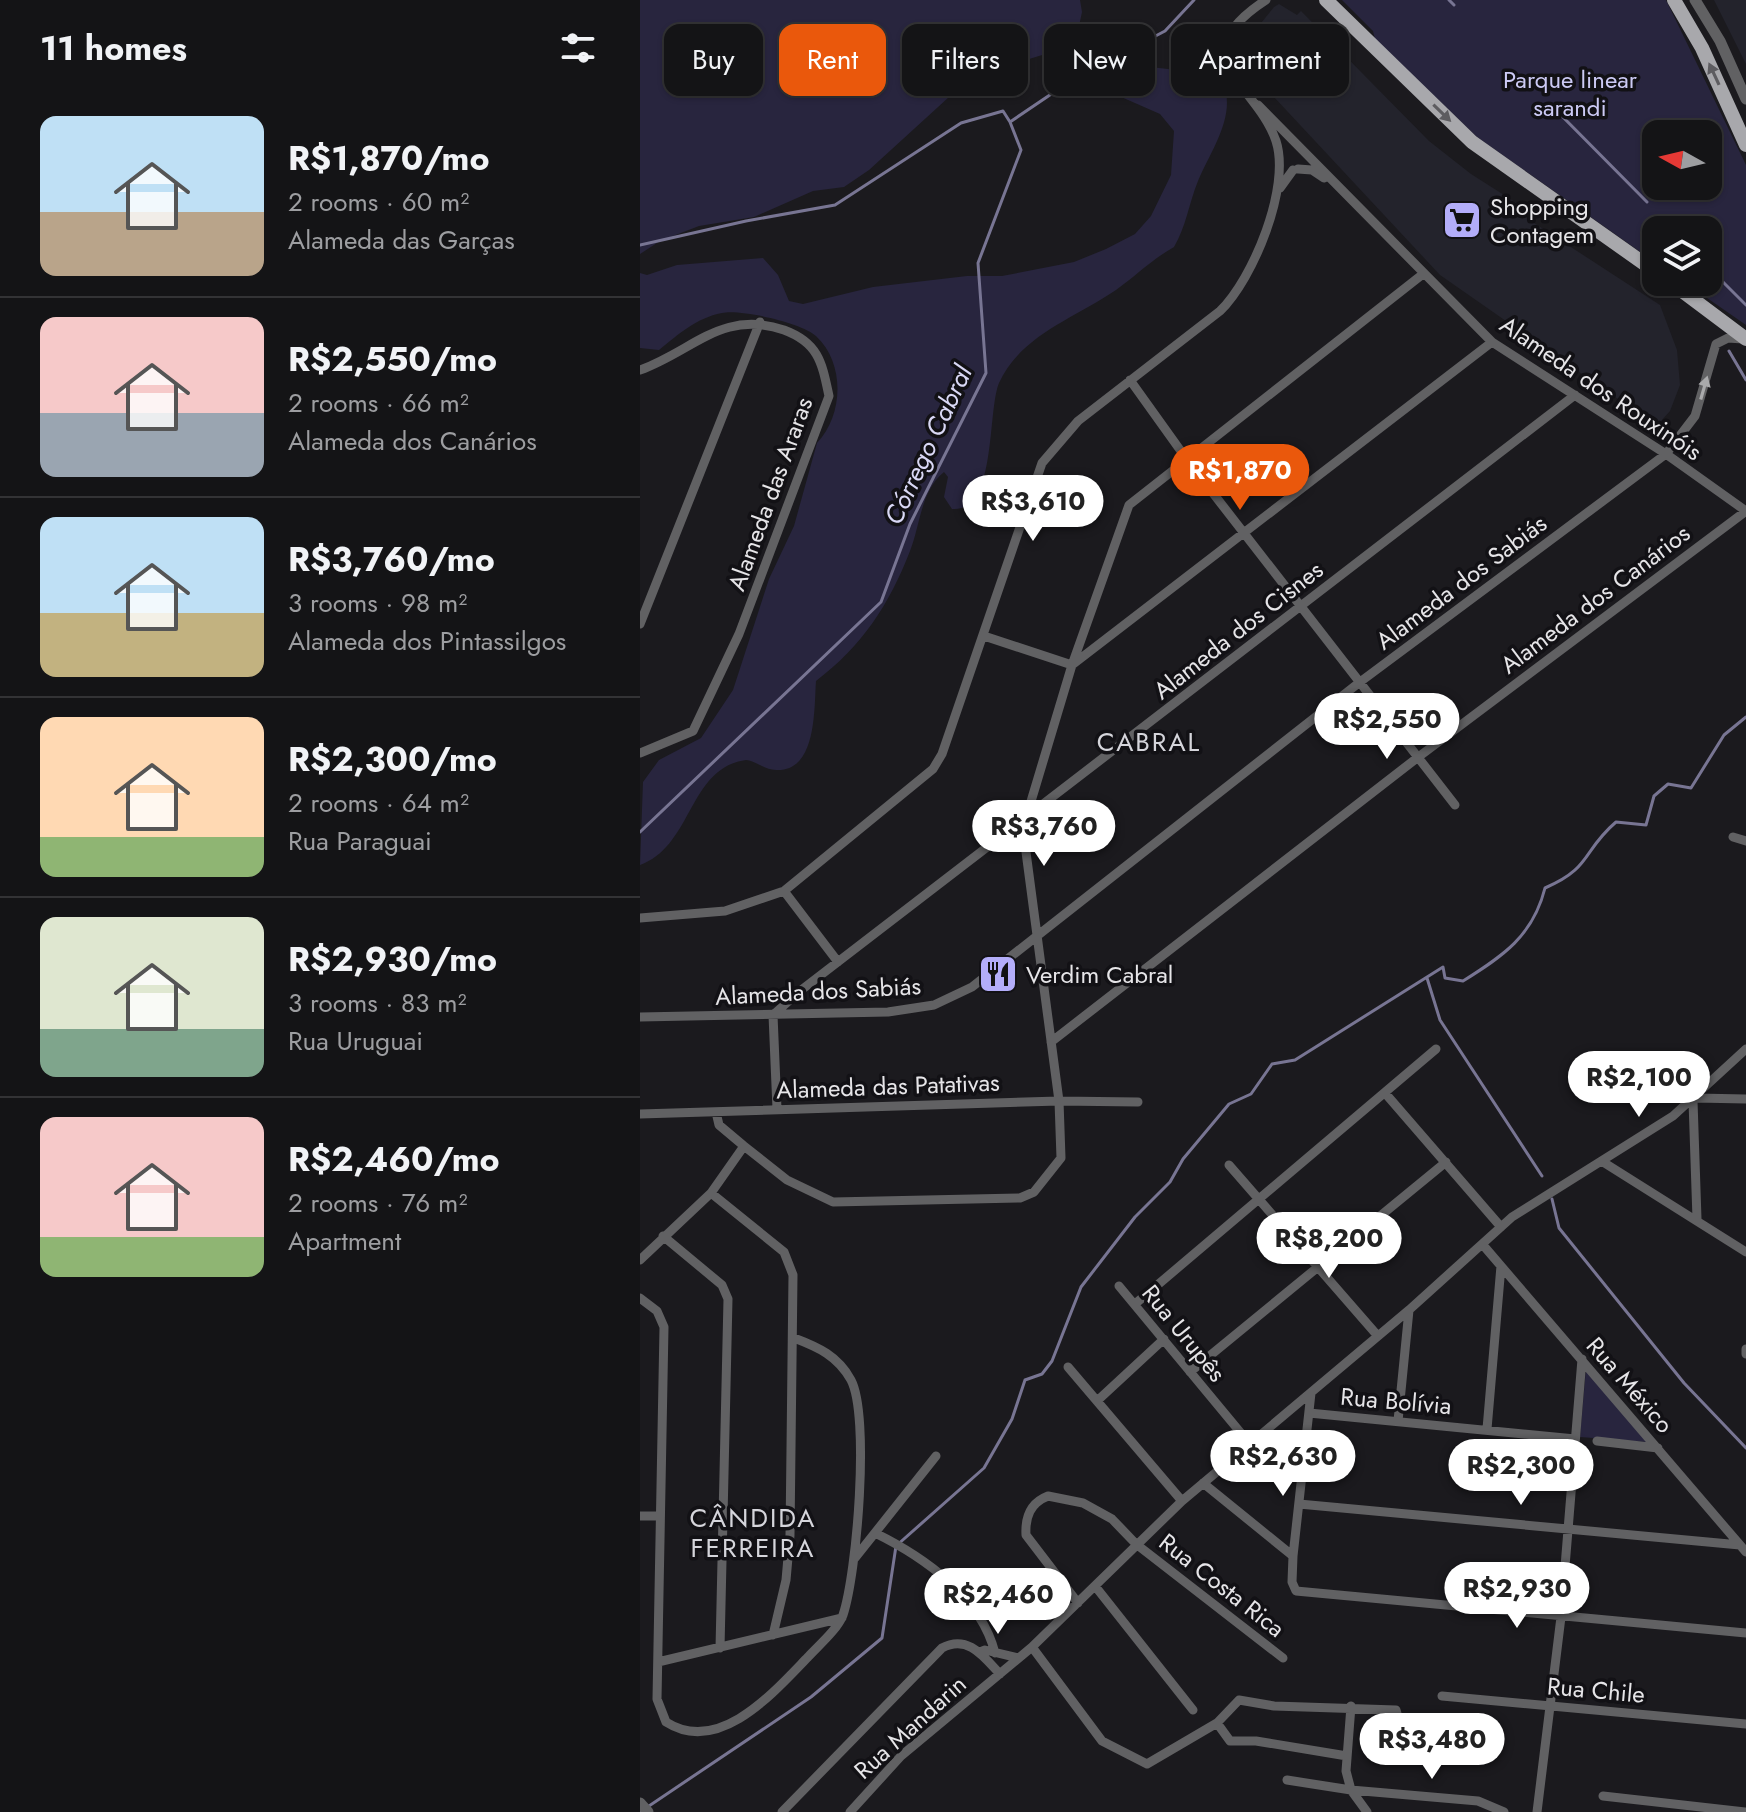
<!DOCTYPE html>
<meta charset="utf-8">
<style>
body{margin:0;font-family:Jost,sans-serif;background:#1d1d1f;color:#f1f3f6;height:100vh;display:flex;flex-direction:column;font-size:30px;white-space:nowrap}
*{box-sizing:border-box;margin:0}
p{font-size:26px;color:#9d9ea1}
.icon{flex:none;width:44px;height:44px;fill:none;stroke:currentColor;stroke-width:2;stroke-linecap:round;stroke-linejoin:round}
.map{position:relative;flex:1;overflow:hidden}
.side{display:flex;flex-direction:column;background:#141416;width:640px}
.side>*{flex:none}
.top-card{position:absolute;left:24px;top:24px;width:760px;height:72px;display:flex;gap:16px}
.needle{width:52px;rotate:278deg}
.buttons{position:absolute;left:1002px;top:120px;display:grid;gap:16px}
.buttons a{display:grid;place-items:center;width:80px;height:80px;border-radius:16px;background:#141416;box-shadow:0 2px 6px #0004,0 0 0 2px #333335;font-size:40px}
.price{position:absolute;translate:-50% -68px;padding:0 18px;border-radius:28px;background:#fff;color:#222;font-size:26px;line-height:52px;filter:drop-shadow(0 2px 4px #0008)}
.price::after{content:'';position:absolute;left:50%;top:48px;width:24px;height:18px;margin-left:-12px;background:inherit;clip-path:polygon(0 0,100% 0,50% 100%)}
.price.active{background:#ea580c;color:#fff}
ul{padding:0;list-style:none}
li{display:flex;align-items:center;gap:24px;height:200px;padding:0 40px}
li+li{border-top:2px solid #333335}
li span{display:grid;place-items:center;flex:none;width:224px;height:160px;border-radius:16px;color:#555}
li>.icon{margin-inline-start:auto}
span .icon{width:96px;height:96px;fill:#fffc;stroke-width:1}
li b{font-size:34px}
h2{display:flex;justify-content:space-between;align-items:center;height:96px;padding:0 40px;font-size:34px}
.chip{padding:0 28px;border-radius:16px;background:#141416;box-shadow:0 2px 6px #0004,0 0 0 2px #333335;font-size:28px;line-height:72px}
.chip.active{background:#ea580c;color:#fff}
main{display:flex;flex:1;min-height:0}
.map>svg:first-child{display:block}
</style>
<main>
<section class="side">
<h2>11 homes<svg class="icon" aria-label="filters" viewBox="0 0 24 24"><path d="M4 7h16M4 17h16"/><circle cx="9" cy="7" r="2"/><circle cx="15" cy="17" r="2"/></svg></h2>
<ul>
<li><span style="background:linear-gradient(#bfe0f5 60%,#b9a48a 0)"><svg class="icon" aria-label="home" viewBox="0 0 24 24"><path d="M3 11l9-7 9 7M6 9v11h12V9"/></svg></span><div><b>R$1,870/mo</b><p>2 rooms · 60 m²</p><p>Alameda das Garças</p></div></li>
<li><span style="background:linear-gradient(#f6c9c9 60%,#9aa5b1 0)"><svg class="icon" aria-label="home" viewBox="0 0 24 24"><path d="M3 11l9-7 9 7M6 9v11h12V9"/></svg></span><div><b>R$2,550/mo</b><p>2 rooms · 66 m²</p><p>Alameda dos Canários</p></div></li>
<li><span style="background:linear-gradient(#bfe0f5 60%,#c2b280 0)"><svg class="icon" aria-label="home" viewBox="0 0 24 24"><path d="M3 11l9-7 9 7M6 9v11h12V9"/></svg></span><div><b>R$3,760/mo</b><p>3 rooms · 98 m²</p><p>Alameda dos Pintassilgos</p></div></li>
<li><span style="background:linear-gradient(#ffd9b3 75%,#8fb573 0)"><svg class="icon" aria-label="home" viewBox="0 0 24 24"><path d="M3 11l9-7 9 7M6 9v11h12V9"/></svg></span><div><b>R$2,300/mo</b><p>2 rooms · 64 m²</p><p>Rua Paraguai</p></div></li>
<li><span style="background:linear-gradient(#dfe7d0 70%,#7fa58c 0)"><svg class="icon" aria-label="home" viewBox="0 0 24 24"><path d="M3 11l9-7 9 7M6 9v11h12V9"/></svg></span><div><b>R$2,930/mo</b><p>3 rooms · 83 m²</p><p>Rua Uruguai</p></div></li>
<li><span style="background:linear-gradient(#f6c9c9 75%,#8fb573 0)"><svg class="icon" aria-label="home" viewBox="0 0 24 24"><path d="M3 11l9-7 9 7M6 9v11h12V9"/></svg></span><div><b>R$2,460/mo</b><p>2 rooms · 76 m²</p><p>Apartment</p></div></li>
</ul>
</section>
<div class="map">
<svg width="1106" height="1812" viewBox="0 0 1106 1812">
<rect width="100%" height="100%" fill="#1b1a1e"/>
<path fill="#23232c" d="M 1074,0 L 1106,0 L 1106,64 Z
M 639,4 L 657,15 L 661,11 L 789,141 L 831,174 L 897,216 L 894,223 L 1020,305 L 1037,350 L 1040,385 L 1030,411 L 1013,430 L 998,413 L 800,275 L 604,65 L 618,51 L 612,43 L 613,33 L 634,7 Z"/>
<path fill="#28253e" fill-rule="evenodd" d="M 0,0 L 440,0 L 442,12 L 435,45 L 376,63 L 309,97 L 229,170 L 204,187 L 173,191 L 114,217 L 59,226 L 20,241 L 0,254 Z
M 702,0 L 1026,0 L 1106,165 L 1106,325 L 1044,282 L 1068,282 L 1068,230 L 1016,230 L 1016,263 L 837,137 L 735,39 L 733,31 ZM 1016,134 L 1068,134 L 1068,186 L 1016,186 Z
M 563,64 L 571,66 C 607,102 573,145 558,181 C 549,203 546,227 534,247 C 511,260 497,275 476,290 C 435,318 381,335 359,383 C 347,412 357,513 312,509 L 304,497 L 308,477 L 304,472 C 281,490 280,526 270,551 C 249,605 222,646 176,681 C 174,709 177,772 136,770 C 124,770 117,761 106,760 C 48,768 53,846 0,865 L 3,782 L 19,760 L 61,738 L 93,690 L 129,579 L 154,526 L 177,443 C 203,416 206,364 176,336 C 162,323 101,309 82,313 C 56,318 39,334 19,350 L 0,348 L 0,273 L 7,275 L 37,265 L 123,258 L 138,275 L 149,301 L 163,304 L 233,287 L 327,276 L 362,276 L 434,262 L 466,249 L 495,234 L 511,216 L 531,175 L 534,131 L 520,114 L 479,96 L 482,76 C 502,54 539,81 563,64 Z
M 946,1369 L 1007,1442 L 940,1437 Z"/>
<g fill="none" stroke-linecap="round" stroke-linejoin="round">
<path stroke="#787593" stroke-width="3" d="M 809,0 L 814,5
M 911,105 L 1007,202
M 1025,221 L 1034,230
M 0,245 L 106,221 L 195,205 L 321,123 L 363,111 L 370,122 L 432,80 L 525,31 L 554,0
M 1068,267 L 1106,305
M 1089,351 L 1106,380
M 0,832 L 241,602 L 270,524 L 346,373 L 338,263 L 381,150 L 370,122
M 787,978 L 800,1020 L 902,1176
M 912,1199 L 919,1228 L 1044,1383 L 1106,1448
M 0,1812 L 171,1697 L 242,1638 L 256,1546 L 344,1468 L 372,1419 L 385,1380 L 402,1374 L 412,1361 L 441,1287 L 495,1217 L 530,1182 L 543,1159 L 589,1104 L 611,1094 L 632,1064 L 655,1060 L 803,967 L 805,978 L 823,981 C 863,956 893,936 905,888 C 952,868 942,851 976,822 L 1006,825 L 1014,796 L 1028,784 L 1051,788 L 1084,735 L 1106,717"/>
<path stroke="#616163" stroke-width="9" d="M 618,105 L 852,342 L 1026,454 L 1106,511
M 658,169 L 672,170 L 684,178
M 640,188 L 653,170
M 0,370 C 53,351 82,309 144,330 C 179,343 182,363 189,396 L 99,634 L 53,731 L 0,753
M 490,380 L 548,461 L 815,805
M 0,624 L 120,322
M 344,636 L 432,665 L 852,342
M 1093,837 L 1106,841
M 144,891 L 198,962
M 0,918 L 85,911 L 144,891 L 293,769 L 302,754 L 402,463 L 438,421 L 580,311 C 613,279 651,187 636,141 C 617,84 538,57 626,0
M 0,1017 L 248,1012 L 294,1005 L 332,987 L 720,682 L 1026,454 L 1055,416 L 1076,344 L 1088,338 L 1103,339
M 411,1042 L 777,758 L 1106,511
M 745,1093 L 861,1227
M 1056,1098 L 1106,1099
M 1053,1101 L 1057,1219
M 137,1109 L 133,1015 L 160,991 L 935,395
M 76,1112 L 79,1125 L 104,1146 L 147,1180 L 193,1202 L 380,1198 L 394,1192 L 421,1158 L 419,1101 L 384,837 L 386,818 L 432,665 L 489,505 L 783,274
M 0,1114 L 419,1101 L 498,1102
M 963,1162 L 1106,1252
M 589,1165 L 737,1335
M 71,1193 L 144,1252 L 153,1275 L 150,1535 L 146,1580 L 133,1635
M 23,1236 L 82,1285 L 88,1299 L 80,1648
M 843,1245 L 1106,1552
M 0,1260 L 71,1193 L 104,1146
M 479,1286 L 610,1444
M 0,1298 L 17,1311 L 24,1327 L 17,1699 L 26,1722 C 79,1756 134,1692 168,1657 C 179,1645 197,1630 203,1615 C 217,1573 230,1416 211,1380 C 198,1356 178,1347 154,1338
M 495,1304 L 796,1049
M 1106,1349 L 1106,1354
M 428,1367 L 542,1501
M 550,1372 L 806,1162
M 671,1393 L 653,1556 L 652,1582 L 656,1591 L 1106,1633
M 457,1401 L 524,1339
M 669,1413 L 935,1439
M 758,1421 L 769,1310
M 847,1429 L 861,1266
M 957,1441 L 1018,1448
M 563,1483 L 653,1556
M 659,1504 L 1100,1545
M 0,1516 L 20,1516
M 235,1533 C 284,1557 341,1597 355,1653
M 215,1558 L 296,1456
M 455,1586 L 553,1710
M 923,1591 L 942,1359
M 438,1603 L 386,1535 C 385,1517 390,1503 408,1496 L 443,1503 L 472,1519 L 496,1544 L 643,1658
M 392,1647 L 462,1741 L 507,1764 L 577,1723 L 599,1700 L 634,1706 L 756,1710 L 765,1743 L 783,1757
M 340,1652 L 345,1650 L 378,1658
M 18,1662 L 202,1618
M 802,1696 L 1106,1724
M 711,1706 L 706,1771 L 711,1790 L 727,1812
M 577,1723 L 590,1741 L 616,1741 L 707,1756
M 647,1780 L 711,1790 L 838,1801 L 864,1812
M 963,1796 L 1105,1812
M 142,1812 L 302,1648 C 328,1634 344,1657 360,1674
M 210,1812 L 261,1756 L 392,1647 L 542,1501 L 769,1310 L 872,1217 L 1033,1116 L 1106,1049
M 897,1812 L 921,1617"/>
<path stroke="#616163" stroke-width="11" d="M 1055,0 L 1080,41 L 1106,99
M 0,1803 L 8,1812"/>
<path stroke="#a8a8ac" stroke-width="14" d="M 686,0 L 832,142 L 1016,272
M 1034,0 L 1062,48 L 1106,145
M 1030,282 L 1106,339"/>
</g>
<defs><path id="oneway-solid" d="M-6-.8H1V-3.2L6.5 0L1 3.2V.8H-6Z" transform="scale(2)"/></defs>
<g fill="#5d5c60">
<use href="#oneway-solid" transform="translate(1074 74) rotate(-115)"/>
<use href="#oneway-solid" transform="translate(802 113) rotate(44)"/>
</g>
<use fill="#aaaaac" href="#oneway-solid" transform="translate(1064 388) rotate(-74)"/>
<defs>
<g id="supermarket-square" transform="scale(2)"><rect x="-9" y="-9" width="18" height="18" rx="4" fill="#b3adf9" stroke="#121115"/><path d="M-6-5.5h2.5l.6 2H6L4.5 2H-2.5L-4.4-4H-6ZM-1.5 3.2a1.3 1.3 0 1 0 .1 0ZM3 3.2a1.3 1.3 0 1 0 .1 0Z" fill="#111"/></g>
<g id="restaurant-square" transform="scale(2)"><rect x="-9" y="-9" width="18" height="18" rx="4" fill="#b3adf9" stroke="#121115"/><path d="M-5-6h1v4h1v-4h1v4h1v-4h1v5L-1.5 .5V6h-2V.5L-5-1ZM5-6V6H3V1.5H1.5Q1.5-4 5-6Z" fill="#111"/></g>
</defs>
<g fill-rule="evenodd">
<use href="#supermarket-square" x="822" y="220"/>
<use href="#restaurant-square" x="358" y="974"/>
</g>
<g text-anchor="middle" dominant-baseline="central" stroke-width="7" stroke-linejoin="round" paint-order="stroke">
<g font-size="24" fill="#cccaf4" stroke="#121115">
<text x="930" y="79">Parque linear<tspan x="930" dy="28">sarandi</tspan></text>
</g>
<g font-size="24" fill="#e6e5e8" stroke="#121115" text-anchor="start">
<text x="850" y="206">Shopping<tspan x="850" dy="28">Contagem</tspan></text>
<text x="386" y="974">Verdim Cabral</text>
</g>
<g font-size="24" fill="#e6e5e8" stroke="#121115">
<text transform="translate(961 388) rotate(34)">Alameda dos Rouxinóis</text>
<text transform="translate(130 494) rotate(-70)">Alameda das Araras</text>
<text transform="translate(821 582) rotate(-37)">Alameda dos Sabiás</text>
<text transform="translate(955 599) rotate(-37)">Alameda dos Canários</text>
<text transform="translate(598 630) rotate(-38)">Alameda dos Cisnes</text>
<text transform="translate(178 991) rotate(-3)">Alameda dos Sabiás</text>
<text transform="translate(248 1086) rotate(-2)">Alameda das Patativas</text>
<text transform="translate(544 1333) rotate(51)">Rua Urupês</text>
<text transform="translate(990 1385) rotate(49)">Rua México</text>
<text transform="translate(756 1401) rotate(5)">Rua Bolívia</text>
<text transform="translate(582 1585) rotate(38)">Rua Costa Rica</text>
<text transform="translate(956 1690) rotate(5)">Rua Chile</text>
<text transform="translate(270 1727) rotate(-42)">Rua Mandarin</text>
</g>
<g font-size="26" font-style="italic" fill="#d9d8f5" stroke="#121115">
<text transform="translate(288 445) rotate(-65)">Córrego Cabral</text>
</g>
<g font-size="26" letter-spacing="2" fill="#d5d5db" stroke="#121115">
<text x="509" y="742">CABRAL</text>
<text x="113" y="1518">CÂNDIDA<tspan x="113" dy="30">FERREIRA</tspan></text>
</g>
</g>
</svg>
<div class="buttons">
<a><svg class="needle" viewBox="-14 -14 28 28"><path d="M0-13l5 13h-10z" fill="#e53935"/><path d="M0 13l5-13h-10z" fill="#9d9ea1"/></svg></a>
<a><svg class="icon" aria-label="layers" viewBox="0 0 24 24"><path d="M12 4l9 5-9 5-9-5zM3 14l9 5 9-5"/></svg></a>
</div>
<b class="price active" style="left:600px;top:512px">R$1,870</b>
<b class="price" style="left:393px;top:543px">R$3,610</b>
<b class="price" style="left:747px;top:761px">R$2,550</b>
<b class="price" style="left:404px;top:868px">R$3,760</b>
<b class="price" style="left:999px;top:1119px">R$2,100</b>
<b class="price" style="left:689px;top:1280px">R$8,200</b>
<b class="price" style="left:643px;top:1498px">R$2,630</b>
<b class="price" style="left:881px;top:1507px">R$2,300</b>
<b class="price" style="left:877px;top:1630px">R$2,930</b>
<b class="price" style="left:358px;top:1636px">R$2,460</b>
<b class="price" style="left:792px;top:1781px">R$3,480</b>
<div class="top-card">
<a class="chip">Buy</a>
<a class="chip active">Rent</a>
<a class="chip">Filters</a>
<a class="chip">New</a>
<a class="chip">Apartment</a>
</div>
</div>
</main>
